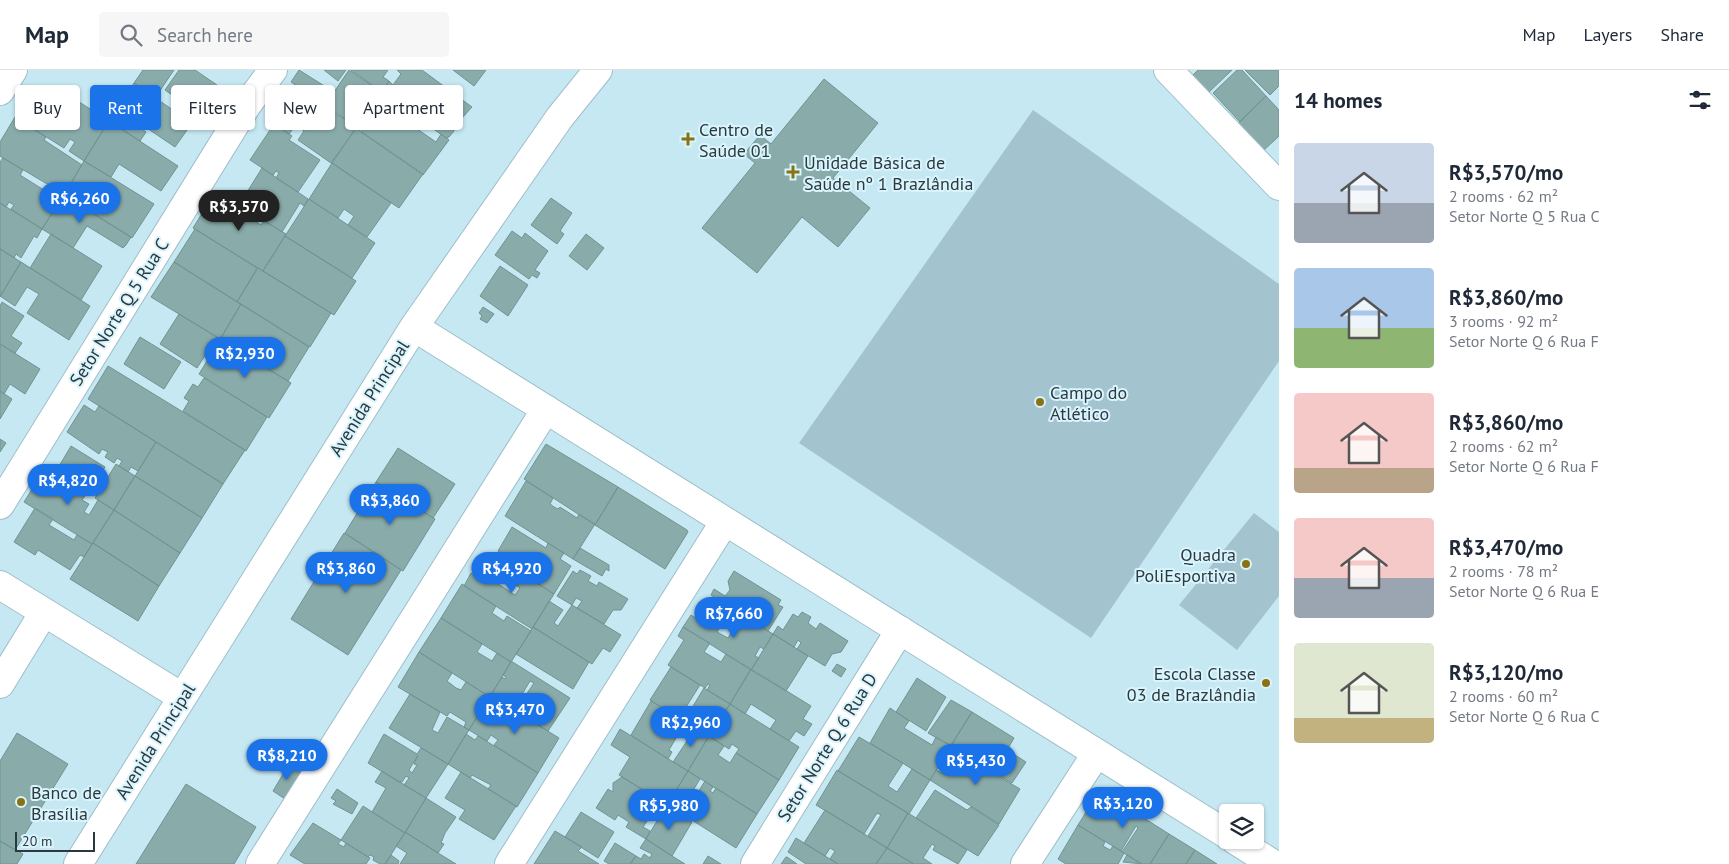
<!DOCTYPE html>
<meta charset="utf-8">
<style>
body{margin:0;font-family:"PT Sans",sans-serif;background:#f6f6f7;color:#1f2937;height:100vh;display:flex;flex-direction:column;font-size:19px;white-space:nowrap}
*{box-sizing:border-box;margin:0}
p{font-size:16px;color:#747a83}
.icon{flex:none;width:28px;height:28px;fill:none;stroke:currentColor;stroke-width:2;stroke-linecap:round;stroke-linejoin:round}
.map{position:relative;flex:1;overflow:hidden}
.side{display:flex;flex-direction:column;background:#fff;width:450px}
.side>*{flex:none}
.top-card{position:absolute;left:15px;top:15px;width:475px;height:45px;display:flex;gap:10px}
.controls{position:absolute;left:1219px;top:734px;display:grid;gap:10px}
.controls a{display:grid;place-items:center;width:45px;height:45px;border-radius:5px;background:#fff;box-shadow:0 1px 4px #0004;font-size:25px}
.scale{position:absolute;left:15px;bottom:12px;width:80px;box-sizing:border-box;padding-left:5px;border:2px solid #2b393d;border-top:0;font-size:14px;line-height:18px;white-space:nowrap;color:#2b393d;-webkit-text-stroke:4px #d9f4fd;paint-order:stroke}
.price{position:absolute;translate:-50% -42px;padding:0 11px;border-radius:18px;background:#1a73e8;color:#fff;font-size:16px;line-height:32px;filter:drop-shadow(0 1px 2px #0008)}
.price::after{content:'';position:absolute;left:50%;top:30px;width:15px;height:11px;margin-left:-8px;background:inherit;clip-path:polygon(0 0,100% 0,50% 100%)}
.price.on{background:#222;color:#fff}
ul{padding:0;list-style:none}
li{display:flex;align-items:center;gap:15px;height:125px;padding:0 15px}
li span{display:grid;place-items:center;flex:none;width:140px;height:100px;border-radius:5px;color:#555}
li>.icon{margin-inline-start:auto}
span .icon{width:60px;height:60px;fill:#fffc;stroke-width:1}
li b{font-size:21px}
h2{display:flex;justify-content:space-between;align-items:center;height:60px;padding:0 15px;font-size:21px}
.chip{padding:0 18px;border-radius:5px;background:#fff;box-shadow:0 1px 4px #0004;font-size:18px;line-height:45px}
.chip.on{background:#1a73e8;color:#fff}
header{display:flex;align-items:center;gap:30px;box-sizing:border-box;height:70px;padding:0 25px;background:#fff;border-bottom:1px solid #e0e1e3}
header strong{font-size:24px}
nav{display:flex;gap:28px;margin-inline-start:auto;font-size:18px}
.search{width:350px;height:45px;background:#f6f6f7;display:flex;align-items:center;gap:12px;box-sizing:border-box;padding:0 18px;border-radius:5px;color:#747a83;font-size:19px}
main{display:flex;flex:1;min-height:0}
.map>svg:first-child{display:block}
</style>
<header>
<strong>Map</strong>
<div class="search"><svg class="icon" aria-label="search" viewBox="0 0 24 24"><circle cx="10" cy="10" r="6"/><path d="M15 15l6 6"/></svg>Search here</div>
<nav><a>Map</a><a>Layers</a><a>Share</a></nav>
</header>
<main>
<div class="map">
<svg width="1279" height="794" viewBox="0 0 1279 794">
<rect width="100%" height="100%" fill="#c6e8f3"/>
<path fill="#a3c4cf" d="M 1033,40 L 1279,214 L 1279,291 L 1091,568 L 799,373 Z
M 1254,443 L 1279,462 L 1279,526 L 1237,580 L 1179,535 Z"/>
<path fill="#89acab" stroke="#709392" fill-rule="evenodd" d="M 143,0 L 174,0 L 155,28 L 134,13 Z
M 179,0 L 195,0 L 217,15 L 193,53 L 172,39 L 178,29 L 165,20 Z
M 299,0 L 334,22 L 349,0 L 377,19 L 353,54 L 291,12 Z
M 324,0 L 346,0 L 338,11 Z
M 351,0 L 388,0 L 383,7 L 389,11 L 382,22 Z
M 397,0 L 422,0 L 472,37 L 453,58 L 454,61 L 449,67 L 446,68 L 382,22 L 389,11 L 393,15 L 401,4 ZM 429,26 L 432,27 L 422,42 L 419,40 Z
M 453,0 L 486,0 L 474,16 Z
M 1198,0 L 1232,0 L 1208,23 L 1192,6 Z
M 1237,0 L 1242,0 L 1266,26 L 1240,52 L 1213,23 Z
M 1245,0 L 1279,0 L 1279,16 L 1270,25 Z
M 824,9 L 878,53 L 833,108 L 870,138 L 838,177 L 802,147 L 757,203 L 702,158 L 755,93 L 744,84 L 760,65 L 771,74 Z
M 134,13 L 151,24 L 132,52 L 146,62 L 140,71 L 109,51 Z
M 296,19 L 357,57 L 331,93 L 298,70 L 304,61 L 296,55 L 289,64 L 273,53 Z
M 151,25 L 192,53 L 175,77 L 135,50 Z
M 1266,26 L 1279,40 L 1279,66 L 1263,81 L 1236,55 Z
M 76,30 L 109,51 L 84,91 L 69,81 L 75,72 L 70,69 L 64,78 L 24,53 L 34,38 L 60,55 Z
M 381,34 L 436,72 L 441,64 L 449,70 L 423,105 L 361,62 Z
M 15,47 L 46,67 L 44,70 L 82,95 L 64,124 L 0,86 L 0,72 Z
M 109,51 L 178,96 L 161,121 L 119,94 L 111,107 L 84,91 Z
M 274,54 L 292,66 L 289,70 L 320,90 L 298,122 L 276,108 L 279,103 L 276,101 L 273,105 L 250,90 Z
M 356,58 L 423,104 L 399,138 L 332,93 Z
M 3,88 L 23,100 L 20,105 L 47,122 L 50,116 L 64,124 L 42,159 L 11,139 L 14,135 L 9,132 L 6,137 L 0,133 L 0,92 Z
M 84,91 L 154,134 L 132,168 L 89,141 L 95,133 L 86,127 L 81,136 L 64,125 Z
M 332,93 L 391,133 L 367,167 L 348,155 L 354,146 L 344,139 L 338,148 L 309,129 Z
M 262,98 L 308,129 L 304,136 L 300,133 L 282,162 L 239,135 Z
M 216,121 L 241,136 L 238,141 L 261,155 L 264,151 L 286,164 L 263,201 L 193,158 Z
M 64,125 L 131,167 L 126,175 L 123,178 L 87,156 L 73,178 L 42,159 Z
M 551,128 L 572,143 L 560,161 L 564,164 L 557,174 L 531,155 Z
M 309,129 L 375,173 L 352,208 L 285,166 Z
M 0,133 L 42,159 L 37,168 L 34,166 L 21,188 L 16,184 L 14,188 L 0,179 Z
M 195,159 L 257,198 L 237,232 L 174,192 Z
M 512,161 L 522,168 L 525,163 L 548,181 L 535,200 L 540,203 L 537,208 L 532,205 L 529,209 L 495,185 Z
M 51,164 L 102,196 L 81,230 L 30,198 Z
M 586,164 L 604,178 L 587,200 L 569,186 Z
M 285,166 L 356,211 L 334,245 L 263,201 Z
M 0,179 L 21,192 L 0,227 Z
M 21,192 L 90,236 L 69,270 L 27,243 L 39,224 L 27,217 L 15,236 L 0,226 Z
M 174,192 L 241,234 L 220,269 L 151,227 Z
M 500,196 L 528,215 L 508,246 L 480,226 Z
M 258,198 L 331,243 L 310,277 L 237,232 Z
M 2,232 L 24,246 L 11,266 L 22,273 L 15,283 L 0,274 L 0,236 Z
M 241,234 L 309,277 L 288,311 L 220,270 Z
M 483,237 L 494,244 L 487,253 L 480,249 L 482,246 L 479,243 Z
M 179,244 L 217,267 L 197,298 L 160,274 Z
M 140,267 L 181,292 L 164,319 L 124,294 Z
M 220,270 L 291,313 L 269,348 L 199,304 Z
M 0,274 L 40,299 L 25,324 L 10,314 L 4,324 L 0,321 Z
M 108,296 L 245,380 L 223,414 L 88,329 Z
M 204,308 L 267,347 L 246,381 L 183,341 L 189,331 L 184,328 L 193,314 L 198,317 Z
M 0,321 L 12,329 L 0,349 Z
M 84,335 L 95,342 L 99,336 L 156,372 L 138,401 L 131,397 L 128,402 L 119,396 L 122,391 L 117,388 L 114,393 L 105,387 L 108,382 L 102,379 L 99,384 L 67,362 Z
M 0,369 L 6,373 L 0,382 Z
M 156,372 L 223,414 L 202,448 L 135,406 Z
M 546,374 L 618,417 L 595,455 L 524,409 Z
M 71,376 L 105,397 L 102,402 L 105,404 L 95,420 L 91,418 L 88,423 L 55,403 Z
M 398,378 L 455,414 L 433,448 L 376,412 Z
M 116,394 L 135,406 L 114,440 L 95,428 Z
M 46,397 L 87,423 L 82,430 L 89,434 L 84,442 L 89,445 L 98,430 L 114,440 L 92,474 L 24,432 Z
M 135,406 L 202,448 L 180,483 L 114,440 Z
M 526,411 L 553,428 L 550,434 L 554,437 L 558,439 L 560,437 L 577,448 L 579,444 L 595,454 L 573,489 L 505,446 Z
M 376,412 L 435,449 L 403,501 L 345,463 Z
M 618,417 L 687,460 L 688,462 L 665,499 L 595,455 Z
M 35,438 L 53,449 L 49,455 L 74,470 L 77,465 L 92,474 L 84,487 L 80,485 L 70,500 L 38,480 L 35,485 L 14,472 Z
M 114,440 L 180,483 L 159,516 L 93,473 Z
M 512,457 L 546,478 L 548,473 L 564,483 L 560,489 L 571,496 L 554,524 L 526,506 L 530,500 L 498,481 Z
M 344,463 L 401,500 L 348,585 L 291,549 Z
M 93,473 L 159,516 L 138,551 L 70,509 Z
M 580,478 L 609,495 L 609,501 L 606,499 L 602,506 L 573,489 Z
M 498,489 L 554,524 L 532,559 L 464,516 L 471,503 L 477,507 L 480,502 L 515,525 L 520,518 L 491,499 Z
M 580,500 L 591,506 L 588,511 L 597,516 L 599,512 L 628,529 L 621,540 L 613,540 L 604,554 L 577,538 L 582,531 L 576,528 L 572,535 L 557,526 L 573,501 L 577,504 Z
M 734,501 L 781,530 L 778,535 L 783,537 L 768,561 L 754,552 L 758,546 L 754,543 L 750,550 L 711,525 L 714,519 L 725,526 L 730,520 L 728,511 Z
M 462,514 L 496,536 L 492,543 L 504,551 L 507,546 L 531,561 L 511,592 L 441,548 Z
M 549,531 L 563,540 L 554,553 L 558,556 L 572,535 L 621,565 L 610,582 L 603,578 L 592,594 L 533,557 Z
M 802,542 L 811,547 L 808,553 L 816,559 L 820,553 L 848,571 L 841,582 L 832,584 L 825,596 L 797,579 L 801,573 L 798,570 L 794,577 L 773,564 L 778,556 L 783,560 L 793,544 L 798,547 Z
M 691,545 L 709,557 L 712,555 L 719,559 L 717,562 L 728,568 L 742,545 L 773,564 L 764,579 L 760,577 L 755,586 L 759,588 L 751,600 L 683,557 Z
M 441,548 L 482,574 L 477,582 L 492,591 L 497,583 L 511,592 L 490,627 L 419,582 Z
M 533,557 L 589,592 L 573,619 L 516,584 Z
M 683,557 L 710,573 L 704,582 L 721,592 L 726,584 L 751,599 L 730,634 L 707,620 L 710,615 L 708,614 L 705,618 L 668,595 L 684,570 L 678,566 Z
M 773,564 L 808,586 L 786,621 L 751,600 Z
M 419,582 L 452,603 L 447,611 L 456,618 L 461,620 L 466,612 L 490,627 L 485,634 L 479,631 L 475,638 L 476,639 L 475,643 L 478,645 L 469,660 L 464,657 L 466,652 L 450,642 L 447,646 L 398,617 Z
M 511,591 L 570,628 L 548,661 L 490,626 L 502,607 L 505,609 L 506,607 L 503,605 ZM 530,611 L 534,613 L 522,631 L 518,631 Z
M 837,594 L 846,599 L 841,607 L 832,601 Z
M 671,597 L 700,615 L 679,648 L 650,630 Z
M 751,599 L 811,636 L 803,649 L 812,654 L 804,666 L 796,661 L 789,671 L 770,659 L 776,650 L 751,634 L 745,644 L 730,634 Z
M 917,608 L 946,627 L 926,661 L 896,642 Z
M 704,618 L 730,634 L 720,649 L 713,645 L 707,655 L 714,659 L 709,666 L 684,651 Z
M 410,624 L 440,642 L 432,660 L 438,663 L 447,647 L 469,660 L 448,694 L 389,658 Z
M 490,626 L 501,633 L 497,639 L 503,643 L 507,636 L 559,668 L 538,703 L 494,675 L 498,670 L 491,665 L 487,671 L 469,660 Z
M 951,630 L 972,642 L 951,676 L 928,663 Z
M 651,631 L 666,640 L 663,646 L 682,658 L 669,680 L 672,682 L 668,689 L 631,665 Z
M 730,634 L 799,677 L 779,710 L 736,683 L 739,679 L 732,674 L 729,679 L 709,666 Z
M 890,638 L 909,651 L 904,658 L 932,675 L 936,667 L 951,676 L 930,710 L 870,673 Z
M 972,642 L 1014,668 L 1007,680 L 1026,692 L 1012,713 L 980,694 L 989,678 L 999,685 L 1003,679 L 999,677 L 997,681 L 990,677 L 979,693 L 951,675 Z
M 689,654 L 709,666 L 688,701 L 673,692 L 691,665 L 685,661 Z
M 620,659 L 688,701 L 667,735 L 619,705 L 630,687 L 611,675 Z
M 17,663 L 68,694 L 15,780 L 0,771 L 0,691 Z
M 384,664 L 417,684 L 421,678 L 448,694 L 426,728 L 404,715 L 409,708 L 406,706 L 402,712 L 399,712 L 368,693 ZM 418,685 L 414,694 L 417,695 L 412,703 L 409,700 Z
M 466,664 L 475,670 L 478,666 L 538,703 L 517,737 L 488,719 L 491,715 L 472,705 L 470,708 L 448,694 Z
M 709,666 L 724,676 L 718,685 L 730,693 L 736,683 L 779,710 L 757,744 L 688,701 Z
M 859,667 L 903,693 L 888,716 L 897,722 L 912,699 L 930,710 L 909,744 L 838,701 Z
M 950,678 L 1020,719 L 999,754 L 930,710 L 936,700 L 945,705 L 947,701 L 938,696 Z
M 289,694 L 301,701 L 285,729 L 273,721 Z
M 837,700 L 908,743 L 887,778 L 868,766 L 881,745 L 877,743 L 864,764 L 816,735 Z
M 382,701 L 426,728 L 405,763 L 372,742 L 386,718 L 375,712 Z
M 688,701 L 700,709 L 679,743 L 667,735 Z
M 461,702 L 516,736 L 494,770 L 459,749 L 465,740 L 445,728 Z
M 622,707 L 642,719 L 639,723 L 645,727 L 647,722 L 667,735 L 659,748 L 652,744 L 643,757 L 650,761 L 646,769 L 626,757 L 629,752 L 618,745 L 615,750 L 596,738 L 608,719 L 613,722 L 613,713 Z
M 705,711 L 713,717 L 710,721 L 713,723 L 716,718 L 757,744 L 736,778 L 684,745 Z
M 186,714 L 256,757 L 234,794 L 136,794 Z
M 337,719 L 358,733 L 352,744 L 333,734 L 336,731 L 331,728 Z
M 935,720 L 967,740 L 971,737 L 999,755 L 978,786 L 916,748 Z
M 1100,720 L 1169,764 L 1150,794 L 1142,794 L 1122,782 L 1138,758 L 1136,756 L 1121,781 L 1078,755 Z
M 426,728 L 456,747 L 445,763 L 441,773 L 444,774 L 438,783 L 405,762 Z
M 667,735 L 692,752 L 672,786 L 646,769 Z
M 363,736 L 405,763 L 385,794 L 380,794 L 373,790 L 374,787 L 370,785 L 368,787 L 341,770 Z
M 825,740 L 887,778 L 876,794 L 838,794 L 830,789 L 835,781 L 830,778 L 825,786 L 804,773 Z
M 581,742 L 614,762 L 598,788 L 565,767 Z
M 908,743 L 967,780 L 958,794 L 933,780 L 935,776 L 932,774 L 923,788 L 932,794 L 914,794 L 887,778 Z
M 313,753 L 341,770 L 338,774 L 344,777 L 346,773 L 370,788 L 366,794 L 305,794 L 290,785 Z
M 1078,755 L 1105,772 L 1103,776 L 1110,780 L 1113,776 L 1124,783 L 1118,794 L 1066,794 L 1058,789 Z
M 555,761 L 582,777 L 578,781 L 599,794 L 534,794 Z
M 405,762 L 438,783 L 456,794 L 400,794 L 407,783 L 396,776 Z
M 1169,764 L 1195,780 L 1186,794 L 1150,794 Z
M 796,768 L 825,786 L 838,794 L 806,794 L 788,782 Z
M 646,769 L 672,786 L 685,794 L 630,794 L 636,786 L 641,789 L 644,784 L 650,788 L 652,784 L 640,778 Z
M 0,771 L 23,784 L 17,794 L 0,794 Z
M 615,773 L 636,786 L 630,794 L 609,794 L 604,791 Z
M 887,778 L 907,790 L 914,794 L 876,794 Z
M 1195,780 L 1217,794 L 1186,794 Z
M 391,785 L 399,791 L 398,794 L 385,794 Z
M 1127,785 L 1142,794 L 1123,792 Z
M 708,786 L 721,794 L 703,794 Z
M 786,787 L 787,787 L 797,794 L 781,794 Z"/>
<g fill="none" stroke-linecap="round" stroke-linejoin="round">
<g stroke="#9ebec9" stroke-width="30">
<path id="minor" d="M 1168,0 L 1279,116
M 0,21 L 13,0
M 414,257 L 1228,765
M 0,435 L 247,35 L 273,0
M 0,515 L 182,627
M 0,614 L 44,542
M 1235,770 L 1273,794
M 78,794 L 414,257 L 560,47 L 598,0
M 260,794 L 546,339
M 509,794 L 725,451
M 755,794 L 900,560
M 1025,794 L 1096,684"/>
</g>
<use href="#minor" stroke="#fff" stroke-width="28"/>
</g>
<g fill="#887214" stroke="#d9f4fd" stroke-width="2">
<path d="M685.5 61.5h5v5h5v5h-5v5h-5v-5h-5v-5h5z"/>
<path d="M790.5 94.5h5v5h5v5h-5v5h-5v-5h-5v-5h5z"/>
<circle cx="1040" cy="332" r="5"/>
<circle cx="1246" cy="494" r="5"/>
<circle cx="1266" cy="613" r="5"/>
<circle cx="21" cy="732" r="5"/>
</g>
<g text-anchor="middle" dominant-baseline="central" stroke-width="4" stroke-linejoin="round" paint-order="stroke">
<g font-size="18" fill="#2b393d" stroke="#d9f4fd" text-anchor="start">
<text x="699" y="59">Centro de<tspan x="699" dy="21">Saúde 01</tspan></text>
<text x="804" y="92">Unidade Básica de<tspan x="804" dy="21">Saúde nº 1 Brazlândia</tspan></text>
<text x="1050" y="322">Campo do<tspan x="1050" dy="21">Atlético</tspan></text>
<text x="1236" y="484" text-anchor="end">Quadra<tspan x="1236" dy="21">PoliEsportiva</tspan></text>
<text x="1256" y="603" text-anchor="end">Escola Classe<tspan x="1256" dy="21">03 de Brazlândia</tspan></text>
<text x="31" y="722">Banco de<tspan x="31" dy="21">Brasília</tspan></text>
</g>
<g font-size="18" fill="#2b393d" stroke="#d9f4fd">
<text transform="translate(119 242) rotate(-58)">Setor Norte Q 5 Rua C</text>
<text transform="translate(369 328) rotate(-58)">Avenida Principal</text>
<text transform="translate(155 671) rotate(-58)">Avenida Principal</text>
<text transform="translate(827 677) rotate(-58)">Setor Norte Q 6 Rua D</text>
</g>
</g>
</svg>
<div class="controls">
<a><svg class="icon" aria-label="layers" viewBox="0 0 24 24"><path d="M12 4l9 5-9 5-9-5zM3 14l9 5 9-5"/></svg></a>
</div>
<div class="scale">20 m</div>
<b class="price" style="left:80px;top:154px">R$6,260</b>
<b class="price on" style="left:239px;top:162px">R$3,570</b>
<b class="price" style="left:245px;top:309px">R$2,930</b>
<b class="price" style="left:68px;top:436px">R$4,820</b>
<b class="price" style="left:390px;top:456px">R$3,860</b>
<b class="price" style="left:346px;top:524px">R$3,860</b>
<b class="price" style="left:512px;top:524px">R$4,920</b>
<b class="price" style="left:734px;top:569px">R$7,660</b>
<b class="price" style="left:515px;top:665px">R$3,470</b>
<b class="price" style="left:691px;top:678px">R$2,960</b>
<b class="price" style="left:287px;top:711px">R$8,210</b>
<b class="price" style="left:976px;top:716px">R$5,430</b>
<b class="price" style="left:1123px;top:759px">R$3,120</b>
<b class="price" style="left:669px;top:761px">R$5,980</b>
<div class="top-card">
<a class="chip">Buy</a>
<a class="chip on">Rent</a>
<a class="chip">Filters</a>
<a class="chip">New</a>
<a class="chip">Apartment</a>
</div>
</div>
<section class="side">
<h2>14 homes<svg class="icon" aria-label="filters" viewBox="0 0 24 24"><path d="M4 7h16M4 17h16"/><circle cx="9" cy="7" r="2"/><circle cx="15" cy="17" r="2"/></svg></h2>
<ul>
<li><span style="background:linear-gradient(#c9d6e8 60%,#9aa5b1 0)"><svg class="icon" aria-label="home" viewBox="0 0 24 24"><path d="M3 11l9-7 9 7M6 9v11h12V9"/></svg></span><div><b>R$3,570/mo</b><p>2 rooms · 62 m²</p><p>Setor Norte Q 5 Rua C</p></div></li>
<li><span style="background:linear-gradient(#a9c7e8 60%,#8fb573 0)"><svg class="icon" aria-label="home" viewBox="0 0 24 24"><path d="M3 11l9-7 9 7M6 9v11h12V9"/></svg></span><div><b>R$3,860/mo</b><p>3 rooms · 92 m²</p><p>Setor Norte Q 6 Rua F</p></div></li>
<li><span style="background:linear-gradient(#f6c9c9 75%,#b9a48a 0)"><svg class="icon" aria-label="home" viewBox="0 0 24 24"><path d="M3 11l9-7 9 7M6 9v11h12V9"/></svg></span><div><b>R$3,860/mo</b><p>2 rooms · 62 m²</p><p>Setor Norte Q 6 Rua F</p></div></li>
<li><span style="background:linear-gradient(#f6c9c9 60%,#9aa5b1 0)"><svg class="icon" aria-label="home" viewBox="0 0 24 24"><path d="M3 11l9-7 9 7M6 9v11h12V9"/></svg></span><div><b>R$3,470/mo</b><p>2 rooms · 78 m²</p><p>Setor Norte Q 6 Rua E</p></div></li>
<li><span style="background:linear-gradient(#dfe7d0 75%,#c2b280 0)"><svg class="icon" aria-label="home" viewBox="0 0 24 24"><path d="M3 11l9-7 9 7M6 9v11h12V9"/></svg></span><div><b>R$3,120/mo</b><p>2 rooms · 60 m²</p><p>Setor Norte Q 6 Rua C</p></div></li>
</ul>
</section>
</main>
